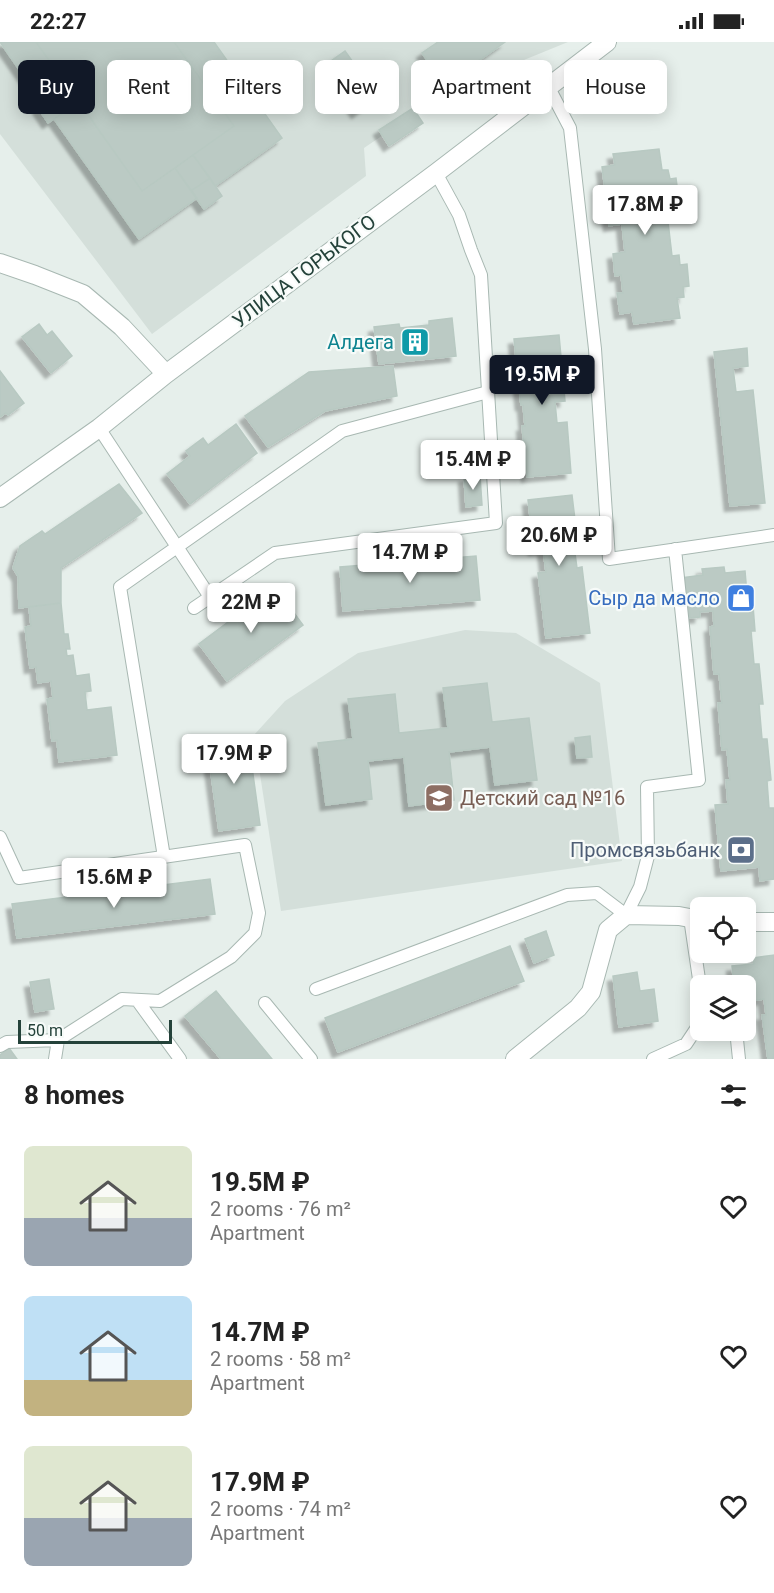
<!DOCTYPE html>
<meta charset="utf-8">
<style>
body{margin:0;font-family:Roboto,sans-serif;background:#f2f2f2;color:#222;height:100vh;display:flex;flex-direction:column;font-size:22px;white-space:nowrap}
*{box-sizing:border-box;margin:0}
p{font-size:20px;color:#767676}
.icon{flex:none;width:33px;height:33px;fill:none;stroke:currentColor;stroke-width:2;stroke-linecap:round;stroke-linejoin:round}
.map{position:relative;height:1017px;overflow:hidden}
.drawer{display:flex;flex-direction:column;background:#fff;flex:1}
.drawer>*{flex:none}
.guide{position:absolute;left:18px;top:18px;width:738px;height:54px;display:flex;gap:12px}
.buttons{position:absolute;left:690px;top:855px;display:grid;gap:12px}
.buttons a{display:grid;place-items:center;width:66px;height:66px;border-radius:9px;background:#fff;box-shadow:0 3px 15px #0003;font-size:30px}
.scale{position:absolute;left:18px;bottom:15px;width:154px;box-sizing:border-box;padding-left:6px;border:3px solid #24423a;border-top:0;font-size:16px;line-height:21px;white-space:nowrap;color:#24423a;-webkit-text-stroke:4px #f7fbf9;paint-order:stroke}
.price{position:absolute;translate:-50% -51px;padding:0 14px;border-radius:6px;background:#fff;color:#222;font-size:20px;line-height:39px;filter:drop-shadow(0 2px 3px #0008)}
.price::after{content:'';position:absolute;left:50%;top:36px;width:18px;height:14px;margin-left:-9px;background:inherit;clip-path:polygon(0 0,100% 0,50% 100%)}
.price.selected{background:#111827;color:#fff}
ul{padding:0;list-style:none}
li{display:flex;align-items:center;gap:18px;height:150px;padding:0 24px}
li span{display:grid;place-items:center;flex:none;width:168px;height:120px;border-radius:9px;color:#555}
li>.icon{margin-inline-start:auto}
span .icon{width:72px;height:72px;fill:#fffc;stroke-width:1}
li b{font-size:26px}
h2{display:flex;justify-content:space-between;align-items:center;height:72px;padding:0 24px;font-size:26px}
.tag{padding:0 21px;border-radius:9px;background:#fff;box-shadow:0 3px 15px #0003;font-size:21px;line-height:54px}
.tag.selected{background:#111827;color:#fff}
.status{display:flex;justify-content:space-between;align-items:center;height:42px;padding:0 30px;background:#fff;direction:ltr}
.status svg{height:16px;fill:currentColor}
.map>svg:first-child{display:block}
</style>
<div class="status"><b>22:27</b><svg viewBox="0 0 49 12"><path d="M0 12V9h3v3zM5 12V6h3v6zM10 12V3h3v9zM15 12V0h3v12zM26 1h20v11H26zM47 4h2v5h-2z"/></svg></div>
<div class="map">
<svg width="774" height="1017" viewBox="0 0 774 1017">
<defs>
<filter id="shadow"><feDropShadow dx="-5.5" dy="5.5" stdDeviation="1.5" flood-color="#0004"/></filter>
</defs>
<rect width="100%" height="100%" fill="#e6efeb"/>
<path fill="#d4dfda" d="M 0,0 L 568,0 L 448,49 L 364,106 L 366,134 L 152,292 L 0,92 Z
M 465,588 L 516,591 L 600,641 L 622,819 L 281,869 L 254,693 L 285,659 L 358,611 Z"/>
<path fill="#bbcac4" stroke="#b8c9c2" stroke-width="1.5" filter="url(#shadow)" d="M 0,0 L 36,0 L 68,45 L 43,62 Z
M 36,0 L 174,0 L 234,84 L 142,149 Z
M 174,0 L 214,0 L 282,96 L 215,144 L 193,113 L 234,84 Z
M 438,0 L 505,0 L 444,43 L 422,11 Z
M 345,9 L 378,55 L 357,71 L 324,24 Z
M 68,45 L 79,60 L 48,81 L 38,66 Z
M 79,60 L 142,149 L 175,126 L 197,156 L 139,197 L 54,77 Z
M 413,66 L 423,81 L 389,104 L 379,88 Z
M 659,107 L 662,128 L 668,128 L 670,137 L 676,136 L 679,159 L 672,160 L 674,170 L 667,171 L 672,214 L 679,213 L 680,223 L 687,222 L 689,244 L 683,245 L 684,255 L 677,256 L 680,276 L 634,282 L 632,270 L 620,272 L 617,251 L 623,251 L 621,233 L 615,234 L 613,212 L 625,210 L 622,182 L 609,184 L 607,164 L 612,163 L 610,146 L 605,147 L 602,125 L 615,123 L 613,112 Z
M 193,113 L 210,136 L 191,149 L 175,126 Z
M 210,136 L 222,154 L 204,167 L 191,149 Z
M 452,276 L 456,314 L 379,322 L 374,285 L 399,282 L 400,286 L 429,283 L 429,279 Z
M 39,282 L 47,293 L 52,289 L 72,314 L 51,331 L 22,295 Z
M 559,293 L 565,359 L 555,360 L 557,381 L 567,380 L 571,431 L 527,435 L 522,384 L 525,384 L 523,363 L 521,363 L 514,297 Z
M 747,306 L 748,324 L 733,326 L 736,350 L 753,348 L 765,461 L 730,464 L 714,310 Z
M 393,324 L 397,354 L 325,369 L 268,405 L 245,374 L 309,330 Z
M 0,329 L 24,361 L 8,373 L 6,371 L 0,375 Z
M 236,382 L 257,411 L 190,462 L 167,432 L 190,414 L 186,409 L 203,396 L 208,403 Z
M 480,434 L 482,463 L 466,465 L 464,435 Z
M 119,442 L 142,471 L 61,526 L 61,561 L 19,566 L 18,534 L 13,526 L 20,504 L 42,489 L 45,492 Z
M 572,453 L 578,503 L 574,504 L 577,526 L 582,525 L 590,591 L 546,596 L 538,531 L 546,530 L 543,507 L 534,508 L 528,458 Z
M 476,514 L 480,558 L 343,569 L 340,525 Z
M 724,525 L 725,531 L 745,529 L 747,552 L 752,551 L 755,589 L 751,589 L 754,622 L 759,622 L 763,662 L 759,662 L 762,697 L 767,697 L 771,738 L 767,739 L 769,766 L 774,766 L 774,837 L 760,839 L 759,825 L 721,829 L 715,763 L 728,762 L 726,738 L 730,738 L 727,707 L 722,708 L 718,661 L 722,661 L 719,632 L 714,632 L 710,585 L 714,584 L 713,569 L 700,570 L 700,575 L 690,576 L 688,554 L 683,555 L 681,536 L 703,533 L 702,527 Z
M 275,545 L 303,583 L 227,639 L 199,602 Z
M 61,561 L 64,592 L 68,592 L 70,607 L 66,607 L 67,614 L 73,613 L 76,634 L 89,632 L 91,649 L 85,650 L 87,668 L 111,665 L 117,713 L 59,720 L 57,698 L 52,699 L 47,657 L 53,656 L 51,639 L 38,641 L 36,625 L 30,626 L 25,585 L 31,584 L 29,565 Z
M 487,641 L 492,680 L 529,676 L 537,738 L 495,743 L 490,705 L 449,710 L 454,758 L 409,764 L 404,715 L 368,719 L 372,757 L 326,763 L 318,701 L 353,697 L 348,657 L 395,652 L 399,691 L 448,686 L 443,646 Z
M 590,694 L 592,715 L 577,716 L 575,696 Z
M 248,696 L 260,783 L 219,789 L 207,702 Z
M 210,837 L 215,872 L 17,896 L 12,862 Z
M 546,889 L 554,913 L 534,921 L 525,897 Z
M 510,904 L 524,939 L 338,1010 L 325,976 Z
M 774,913 L 774,1017 L 768,1017 L 762,973 L 766,973 L 764,957 L 751,959 L 752,964 L 746,965 L 746,944 L 734,944 L 732,924 L 754,922 L 753,916 Z
M 637,930 L 640,949 L 654,947 L 658,979 L 619,985 L 613,934 Z
M 49,937 L 54,967 L 35,970 L 30,940 Z
M 216,949 L 272,1017 L 221,1017 L 185,974 Z
M 9,1006 L 17,1017 L 0,1017 L 0,1013 Z"/>
<g fill="none" stroke-linecap="round" stroke-linejoin="round">
<g stroke="#a8b8b2" stroke-width="14">
<path id="service" d="M 548,44 L 570,86 L 595,307 L 609,517 L 774,493
M 99,386 L 210,555
M 194,566 L 275,511 L 496,481 L 481,233 L 471,208 L 459,173 L 436,131
M 0,795 L 19,836 L 245,803 L 259,871 L 255,891 L 231,915 L 160,959 L 122,957 L 58,998 L 7,1000 L 0,1004
M 164,815 L 120,545 L 342,389 L 488,350
M 690,876 L 700,944
M 316,947 L 567,853 L 597,851 L 626,873 L 640,845 L 648,814 L 647,745 L 699,738 L 675,507
M 137,958 L 180,1017
M 265,961 L 311,1017
M 736,988 L 739,1017
M 55,1017 L 58,998
M 653,1017 L 686,1002 L 700,981"/>
</g>
<g stroke="#a8b8b2" stroke-width="20">
<path id="minor" d="M 0,221 L 35,233 L 83,252 L 122,285 L 166,332
M 0,456 L 99,386 L 166,332 L 436,131 L 607,0
M 746,880 L 774,880
M 515,1017 L 578,966 L 591,950 L 608,888 L 626,873 L 679,874 L 700,878"/>
</g>
<use href="#service" stroke="#fff" stroke-width="12"/>
<use href="#minor" stroke="#fff" stroke-width="18"/>
</g>
<defs>
<g id="building-square" transform="scale(1.5)"><rect x="-9" y="-9" width="18" height="18" rx="4" fill="#0f9aa8" stroke="#f7fbf9"/><path d="M-4-6H4V6H1V3H-1V6H-4ZM-2.5-4.3h1.7v1.8h-1.7ZM.8-4.3h1.7v1.8H.8ZM-2.5-1h1.7V.8h-1.7ZM.8-1h1.7V.8H.8Z" fill="#fff"/></g>
<g id="shop-square" transform="scale(1.5)"><rect x="-9" y="-9" width="18" height="18" rx="4" fill="#3f7fe0" stroke="#f7fbf9"/><path d="M-5-2.5h2.3a2.7 3.5 0 0 1 5.4 0H5L5.5 6h-11ZM-1.5-2.5h3a1.5 2.3 0 0 0-3 0Z" fill="#fff"/></g>
<g id="school-square" transform="scale(1.5)"><rect x="-9" y="-9" width="18" height="18" rx="4" fill="#8d6e63" stroke="#f7fbf9"/><path d="M0-5L7-2L0 1L-7-2ZM-4 1L0 2.5L4 1V4Q0 6-4 4Z" fill="#fff"/></g>
<g id="bank-square" transform="scale(1.5)"><rect x="-9" y="-9" width="18" height="18" rx="4" fill="#5c6f8a" stroke="#f7fbf9"/><path d="M-6-4H6V4H-6ZM0-2.3a2.3 2.3 0 1 0 0 4.6a2.3 2.3 0 1 0 0-4.6Z" fill="#fff"/></g>
</defs>
<g fill-rule="evenodd">
<use href="#building-square" x="415" y="300"/>
<use href="#shop-square" x="741" y="556"/>
<use href="#school-square" x="439" y="756"/>
<use href="#bank-square" x="741" y="808"/>
</g>
<g text-anchor="middle" dominant-baseline="central" stroke-width="4.5" stroke-linejoin="round" paint-order="stroke">
<g font-size="20" fill="#24423a" stroke="#f7fbf9">
<text transform="translate(304 229) rotate(-37)">УЛИЦА ГОРЬКОГО</text>
</g>
<g font-size="20" fill="#0d838f" stroke="#f7fbf9" text-anchor="end">
<text x="394" y="300">Алдега</text>
</g>
<g font-size="20" fill="#366cbe" stroke="#f7fbf9" text-anchor="end">
<text x="720" y="556">Сыр да масло</text>
</g>
<g font-size="20" fill="#785e54" stroke="#f7fbf9" text-anchor="start">
<text x="460" y="756">Детский сад №16</text>
</g>
<g font-size="20" fill="#4e5e75" stroke="#f7fbf9" text-anchor="end">
<text x="720" y="808">Промсвязьбанк</text>
</g>
</g>
</svg>
<div class="buttons">
<a><svg class="icon" aria-label="locate" viewBox="0 0 24 24"><circle cx="12" cy="12" r="6"/><path d="M12 2v4M12 18v4M2 12h4M18 12h4"/></svg></a>
<a><svg class="icon" aria-label="layers" viewBox="0 0 24 24"><path d="M12 4l9 5-9 5-9-5zM3 14l9 5 9-5"/></svg></a>
</div>
<div class="scale">50 m</div>
<b class="price" style="left:645px;top:194px">17.8M ₽</b>
<b class="price selected" style="left:542px;top:364px">19.5M ₽</b>
<b class="price" style="left:473px;top:449px">15.4M ₽</b>
<b class="price" style="left:559px;top:525px">20.6M ₽</b>
<b class="price" style="left:410px;top:542px">14.7M ₽</b>
<b class="price" style="left:251px;top:592px">22M ₽</b>
<b class="price" style="left:234px;top:743px">17.9M ₽</b>
<b class="price" style="left:114px;top:867px">15.6M ₽</b>
<div class="guide">
<a class="tag selected">Buy</a>
<a class="tag">Rent</a>
<a class="tag">Filters</a>
<a class="tag">New</a>
<a class="tag">Apartment</a>
<a class="tag">House</a>
</div>
</div>
<section class="drawer">
<h2>8 homes<svg class="icon" aria-label="filters" viewBox="0 0 24 24"><path d="M4 7h16M4 17h16"/><circle cx="9" cy="7" r="2"/><circle cx="15" cy="17" r="2"/></svg></h2>
<ul>
<li><span style="background:linear-gradient(#dfe7d0 60%,#9aa5b1 0)"><svg class="icon" aria-label="home" viewBox="0 0 24 24"><path d="M3 11l9-7 9 7M6 9v11h12V9"/></svg></span><div><b>19.5M ₽</b><p>2 rooms · 76 m²</p><p>Apartment</p></div><svg class="icon" aria-label="heart" viewBox="0 0 24 24"><path d="M12 20l-8-8c-3-5 5-10 8-4 3-6 11-1 8 4z"/></svg></li>
<li><span style="background:linear-gradient(#bfe0f5 70%,#c2b280 0)"><svg class="icon" aria-label="home" viewBox="0 0 24 24"><path d="M3 11l9-7 9 7M6 9v11h12V9"/></svg></span><div><b>14.7M ₽</b><p>2 rooms · 58 m²</p><p>Apartment</p></div><svg class="icon" aria-label="heart" viewBox="0 0 24 24"><path d="M12 20l-8-8c-3-5 5-10 8-4 3-6 11-1 8 4z"/></svg></li>
<li><span style="background:linear-gradient(#dfe7d0 60%,#9aa5b1 0)"><svg class="icon" aria-label="home" viewBox="0 0 24 24"><path d="M3 11l9-7 9 7M6 9v11h12V9"/></svg></span><div><b>17.9M ₽</b><p>2 rooms · 74 m²</p><p>Apartment</p></div><svg class="icon" aria-label="heart" viewBox="0 0 24 24"><path d="M12 20l-8-8c-3-5 5-10 8-4 3-6 11-1 8 4z"/></svg></li>
</ul>
</section>
